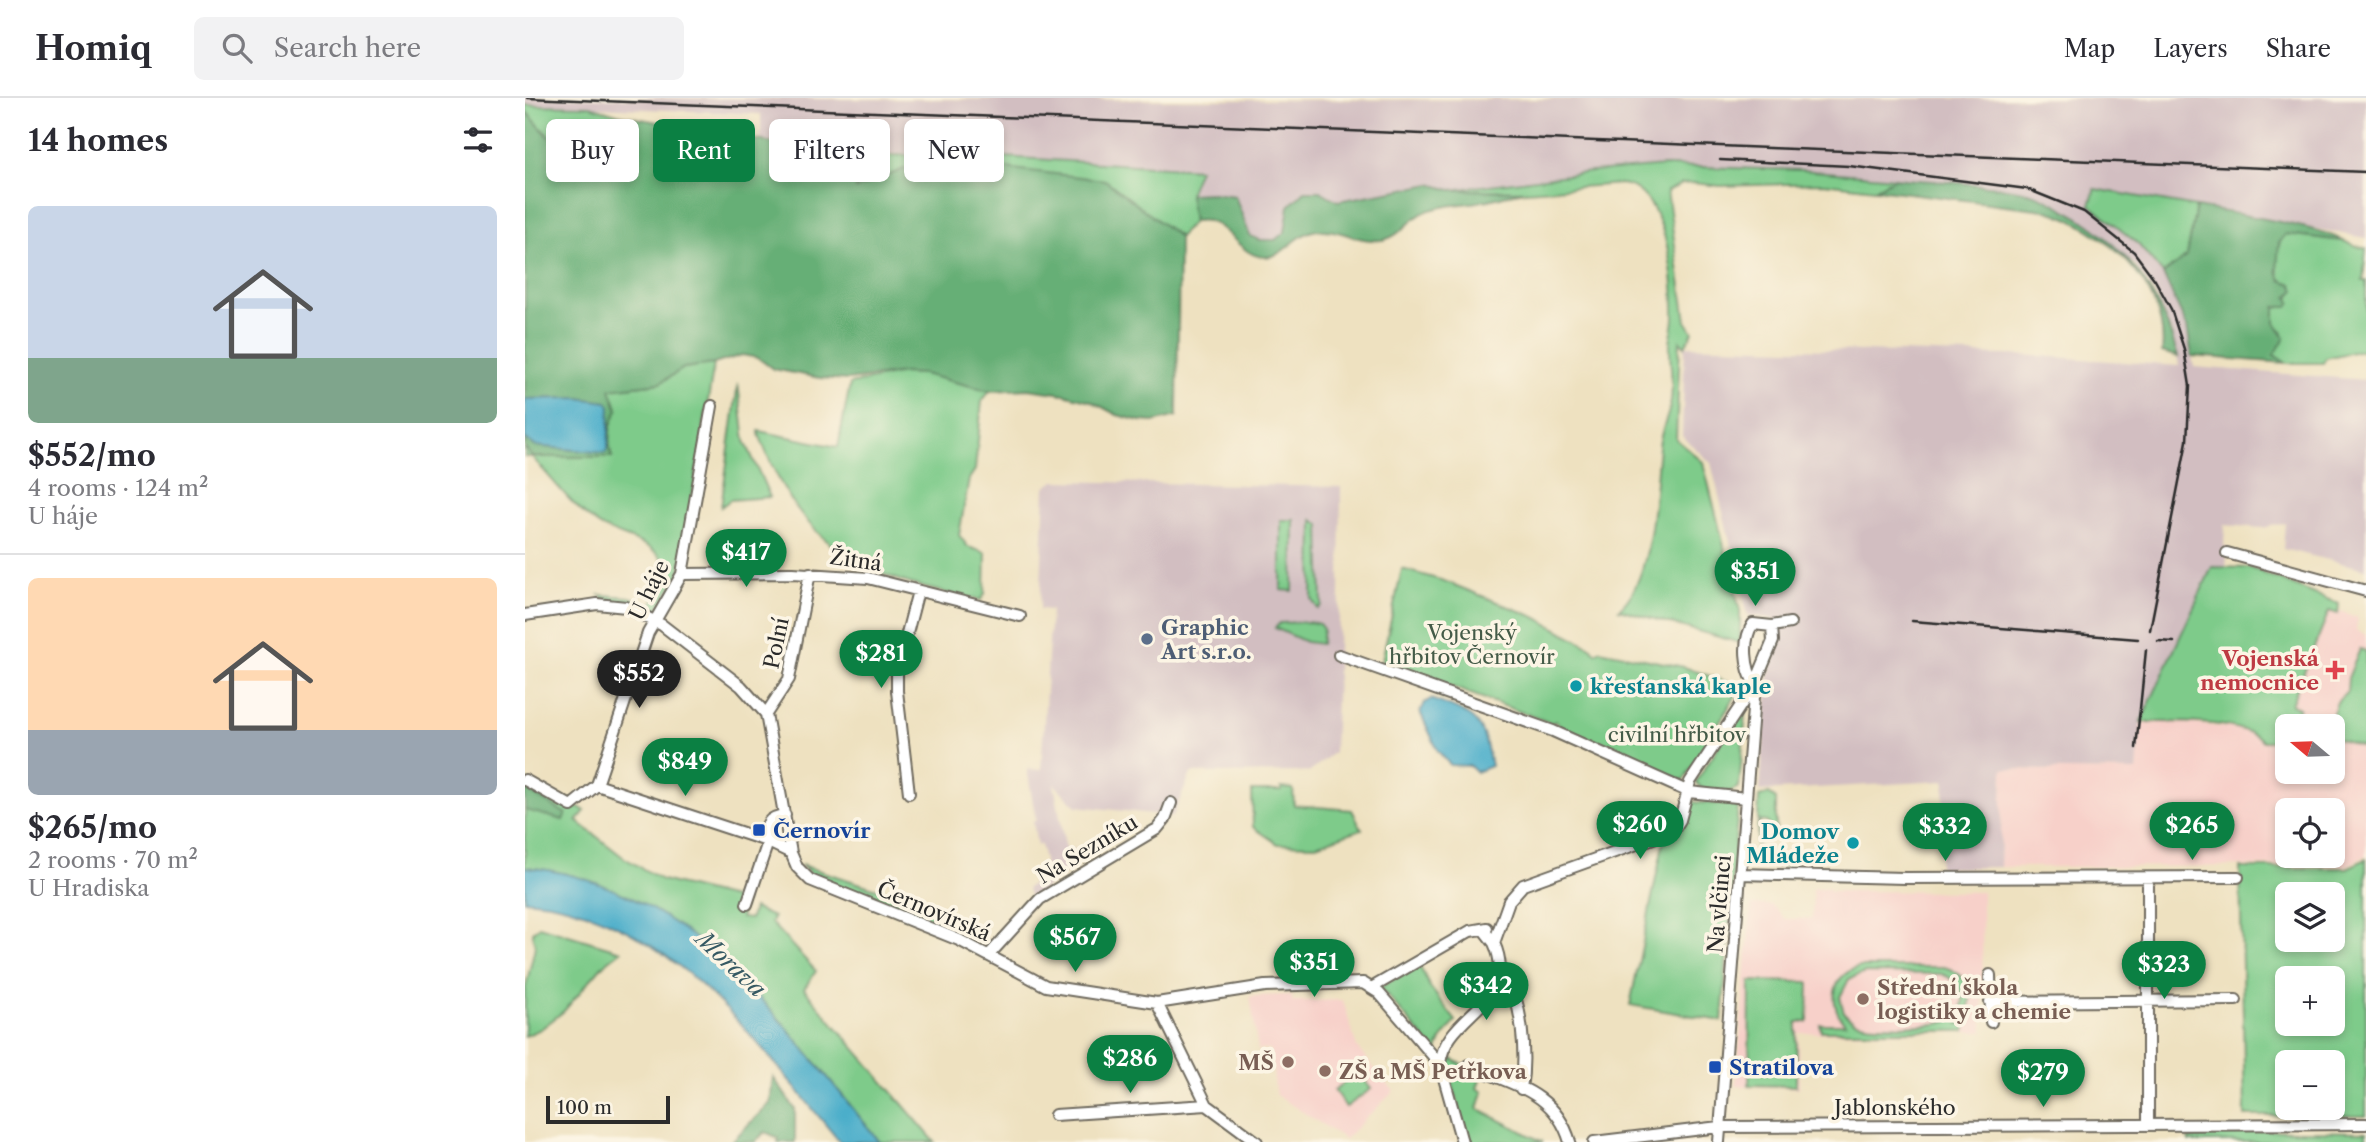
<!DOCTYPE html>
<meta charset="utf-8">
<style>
body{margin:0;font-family:"Libre Caslon Text",serif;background:#f2f2f3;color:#2b2b33;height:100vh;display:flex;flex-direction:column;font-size:26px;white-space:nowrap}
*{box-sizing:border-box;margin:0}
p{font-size:23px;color:#7c7c81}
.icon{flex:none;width:38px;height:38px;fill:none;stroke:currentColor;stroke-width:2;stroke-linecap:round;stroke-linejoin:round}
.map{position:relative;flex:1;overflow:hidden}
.sheet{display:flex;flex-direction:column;background:#fff;width:525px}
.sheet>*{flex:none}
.guide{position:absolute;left:21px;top:21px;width:665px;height:63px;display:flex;gap:14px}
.needle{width:46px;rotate:289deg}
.buttons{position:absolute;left:1750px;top:616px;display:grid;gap:14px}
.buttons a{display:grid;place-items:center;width:70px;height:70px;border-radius:10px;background:#fff;box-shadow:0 4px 10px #0003;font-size:35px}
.scale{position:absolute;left:21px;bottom:18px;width:124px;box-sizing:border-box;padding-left:7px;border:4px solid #2b2b2b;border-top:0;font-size:19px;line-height:24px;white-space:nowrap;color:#2b2b2b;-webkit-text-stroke:5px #fcf5e5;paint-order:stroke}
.price{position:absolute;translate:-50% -60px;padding:0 16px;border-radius:24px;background:#0b8043;color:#fff;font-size:23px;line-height:46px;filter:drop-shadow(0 2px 4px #0008)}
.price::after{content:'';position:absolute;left:50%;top:42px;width:21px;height:16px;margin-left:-10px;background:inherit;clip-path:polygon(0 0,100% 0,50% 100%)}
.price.current{background:#222;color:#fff}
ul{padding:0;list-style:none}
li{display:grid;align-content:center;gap:14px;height:371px;padding:0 28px}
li+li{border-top:2px solid #e1e1e2}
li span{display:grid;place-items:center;height:217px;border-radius:10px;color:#555}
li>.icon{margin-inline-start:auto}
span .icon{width:126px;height:126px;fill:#fffc;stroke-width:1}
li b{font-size:30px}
h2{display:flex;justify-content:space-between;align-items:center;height:84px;padding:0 28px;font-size:30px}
.pill{padding:0 24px;border-radius:10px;background:#fff;box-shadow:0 4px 10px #0003;font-size:24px;line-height:63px}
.pill.current{background:#0b8043;color:#fff}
header{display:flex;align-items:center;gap:42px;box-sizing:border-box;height:98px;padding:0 35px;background:#fff;border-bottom:2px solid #e1e1e2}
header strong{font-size:33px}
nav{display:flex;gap:38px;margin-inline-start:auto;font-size:24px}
.search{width:490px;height:63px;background:#f2f2f3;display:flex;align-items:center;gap:18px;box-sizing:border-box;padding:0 24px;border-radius:10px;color:#7c7c81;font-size:26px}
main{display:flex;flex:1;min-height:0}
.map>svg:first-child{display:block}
</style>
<header>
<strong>Homiq</strong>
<div class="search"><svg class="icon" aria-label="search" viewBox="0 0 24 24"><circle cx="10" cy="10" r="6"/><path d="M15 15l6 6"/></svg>Search here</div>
<nav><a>Map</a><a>Layers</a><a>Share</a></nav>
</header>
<main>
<section class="sheet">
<h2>14 homes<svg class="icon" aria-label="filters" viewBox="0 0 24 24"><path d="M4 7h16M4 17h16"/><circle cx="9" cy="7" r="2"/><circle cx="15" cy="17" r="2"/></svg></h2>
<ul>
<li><span style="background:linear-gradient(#c9d6e8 70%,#7fa58c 0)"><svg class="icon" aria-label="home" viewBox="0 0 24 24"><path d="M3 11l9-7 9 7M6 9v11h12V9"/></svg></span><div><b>$552/mo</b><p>4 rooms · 124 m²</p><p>U háje</p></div></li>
<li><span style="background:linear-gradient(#ffd9b3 70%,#9aa5b1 0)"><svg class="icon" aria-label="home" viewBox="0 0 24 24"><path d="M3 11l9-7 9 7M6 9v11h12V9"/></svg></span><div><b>$265/mo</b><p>2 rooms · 70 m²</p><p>U Hradiska</p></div></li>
</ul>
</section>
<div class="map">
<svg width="1841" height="1044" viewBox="0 0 1841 1044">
<rect width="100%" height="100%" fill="#fcf5e5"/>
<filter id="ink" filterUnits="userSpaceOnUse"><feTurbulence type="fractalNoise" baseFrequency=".0143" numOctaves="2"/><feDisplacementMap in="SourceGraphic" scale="14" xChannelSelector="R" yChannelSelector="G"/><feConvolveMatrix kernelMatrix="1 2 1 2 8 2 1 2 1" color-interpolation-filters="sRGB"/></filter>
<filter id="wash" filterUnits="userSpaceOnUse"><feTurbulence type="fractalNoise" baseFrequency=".00686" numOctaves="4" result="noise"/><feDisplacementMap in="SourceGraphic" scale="28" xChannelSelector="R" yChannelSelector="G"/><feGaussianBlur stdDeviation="1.57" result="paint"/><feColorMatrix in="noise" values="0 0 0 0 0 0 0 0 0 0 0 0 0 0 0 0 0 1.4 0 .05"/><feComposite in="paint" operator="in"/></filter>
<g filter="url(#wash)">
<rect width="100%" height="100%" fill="#eee1c0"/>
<path fill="#f7d0c9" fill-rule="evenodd" d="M 1804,513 L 1812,516 L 1815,513 L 1833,520 L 1831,532 L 1841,537 L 1841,758 L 1821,768 L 1475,769 L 1478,671 L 1612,673 L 1616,624 L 1660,625 L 1714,631 L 1761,643 L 1762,639 L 1762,674 L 1808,674 L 1808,628 L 1767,628 L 1774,610 L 1765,607 ZM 1762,712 L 1808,712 L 1808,758 L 1762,758 Z
M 1288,790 L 1304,790 L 1305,793 L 1457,794 L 1458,934 L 1274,935 L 1274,990 L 1211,988 L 1226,807 L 1247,807 L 1260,821 L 1287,821 Z
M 766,897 L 768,903 L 818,902 L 832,950 L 869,993 L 820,1041 L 751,997 L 745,951 L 733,952 L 725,898 Z"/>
<path fill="#d2bec1" d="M 0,0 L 695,2 L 1841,0 L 1841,140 L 1570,91 L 1565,107 L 1613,146 L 1638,176 L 1662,229 L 1669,269 L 1841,282 L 1841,471 L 1758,451 L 1760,425 L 1738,430 L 1700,427 L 1699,448 L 1703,449 L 1701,469 L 1687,470 L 1616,624 L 1612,673 L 1478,671 L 1475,769 L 1414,770 L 1420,683 L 1235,693 L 1244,573 L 1256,539 L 1249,521 L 1223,517 L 1186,365 L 1157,338 L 1160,248 L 1514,258 L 1654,268 L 1647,235 L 1630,195 L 1610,167 L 1552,118 L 1524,102 L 1500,93 L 1277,72 L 1140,68 L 1067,74 L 926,92 L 905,86 L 813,103 L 795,93 L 764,108 L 760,134 L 750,142 L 735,142 L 725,138 L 688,95 L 664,96 L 674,71 L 461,58 L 298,54 L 236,43 L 236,16 L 0,6 Z
M 530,383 L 816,389 L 815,496 L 809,654 L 785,674 L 666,675 L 648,718 L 552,708 L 529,686 L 541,752 L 550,750 L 549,762 L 552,767 L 505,801 L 502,790 L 521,775 L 516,747 L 512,747 L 508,724 L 511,722 L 502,671 L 516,672 L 526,512 L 515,511 L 520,389 Z"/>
<path fill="#7ecb8a" stroke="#547b5a" stroke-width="2" fill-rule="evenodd" d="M 0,7 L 65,8 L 95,17 L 59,36 L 43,61 C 30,47 1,25 0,7 Z
M 328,57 L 461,58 L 674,71 L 664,96 L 668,124 L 654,139 L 580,82 L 379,71 L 331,92 Z
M 1140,68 L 1277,72 L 1370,80 L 1350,91 L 1298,85 L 1195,88 L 1168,85 L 1157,86 L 1142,93 L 1161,223 L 1168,234 L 1160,248 L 1155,243 L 1151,341 L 1178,364 L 1215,513 L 1215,545 L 1094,511 C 1129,481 1129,394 1134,349 C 1135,333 1144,319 1146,303 C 1149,284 1144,264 1145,245 C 1146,236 1149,228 1149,219 C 1150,182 1142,91 1096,86 L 1000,93 L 926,92 L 1067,74 Z
M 1570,91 L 1671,109 L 1662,158 L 1638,176 L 1613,146 L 1565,107 Z
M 1761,136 L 1815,142 L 1841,151 L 1838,183 L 1841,183 L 1841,251 L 1801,260 L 1798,265 L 1761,265 L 1749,257 L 1758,235 L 1750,224 L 1750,210 L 1763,208 L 1767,186 L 1756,182 C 1750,167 1749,148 1761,136 Z
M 189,266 L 155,475 L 130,516 L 100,505 L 79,502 L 75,497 L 105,499 L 127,507 C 131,496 144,472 137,461 C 124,443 94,439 75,428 C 49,411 28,382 7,359 L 0,359 L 0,349 L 7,359 L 87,359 C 82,343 84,328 92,312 L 84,291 L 135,285 L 159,270 Z
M 378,275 L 398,276 L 465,293 L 457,303 L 450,372 L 444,381 L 434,437 L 443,449 L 461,455 L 460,496 L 456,502 C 339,480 277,453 234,336 L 234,333 L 313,349 L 325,286 Z
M 213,285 L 220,343 L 245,399 L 205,402 L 196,409 Z
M 756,422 L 769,422 L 768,493 L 756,492 Z
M 788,422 L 795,427 L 797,507 L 793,511 L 787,501 Z
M 1687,469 L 1726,470 L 1814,506 L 1813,516 L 1804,513 L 1766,606 L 1774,610 L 1766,628 L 1762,628 L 1761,643 L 1738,643 C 1716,621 1647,624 1616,624 Z
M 877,471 L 919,483 L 1010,519 L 1066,549 L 1071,555 L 1075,552 L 1159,569 L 1216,589 L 1158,683 L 1036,629 L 1031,623 L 1026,625 L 913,584 L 907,578 L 903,581 L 856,567 Z
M 785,524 L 794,526 L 798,531 L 796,546 L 781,544 L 750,530 L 755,525 Z
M 1835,551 L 1841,553 L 1841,650 L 1808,640 L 1808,628 L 1803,628 L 1812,604 L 1822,594 L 1823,580 Z
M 1222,603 L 1214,689 L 1204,694 L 1177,691 L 1171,684 Z
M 0,682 L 46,711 L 54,709 L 60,713 L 52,723 L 98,759 L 137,782 L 220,803 L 216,820 L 225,821 L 228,810 L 248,819 L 246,825 L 291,873 L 279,891 L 410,1044 L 355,1044 C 259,927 164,785 0,769 Z
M 756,690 L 768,691 L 769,707 L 827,712 L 837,731 L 791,747 L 753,746 L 728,729 L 727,693 L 756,693 Z
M 1244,696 L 1251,701 L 1251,735 L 1242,724 L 1235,723 L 1231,760 L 1290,769 L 1237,768 L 1231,764 L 1234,699 Z
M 1166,704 L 1213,707 L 1197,923 L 1105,907 L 1138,746 L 1153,737 Z
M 1841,761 L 1841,1018 L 1720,1018 L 1715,770 L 1822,770 ZM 1762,796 L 1808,796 L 1808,842 L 1762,842 ZM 1762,880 L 1808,880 L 1808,926 L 1762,926 ZM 1762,964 L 1808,964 L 1808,1010 L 1762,1010 Z
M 276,767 L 368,796 L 437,824 L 431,835 L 287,778 Z
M 14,828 L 96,853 L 79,866 L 39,913 L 16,931 L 0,938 L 0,893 L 10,848 L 7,834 Z
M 894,867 L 905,889 L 931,923 L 916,942 L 911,954 L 855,889 Z
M 1334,869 L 1419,869 C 1447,877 1453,905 1434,926 L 1440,926 L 1440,933 L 1296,933 L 1295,926 L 1320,926 C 1303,905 1306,878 1334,869 ZM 1340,875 L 1416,876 C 1439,883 1448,912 1423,923 C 1411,929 1346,929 1332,924 C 1326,922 1323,919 1319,915 L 1315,899 L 1324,881 Z
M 1225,883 L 1284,884 L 1283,924 L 1272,924 L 1271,988 L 1224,987 Z
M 923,959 L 957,976 L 952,990 L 958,994 L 953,1011 L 1018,1044 L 943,1044 L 923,969 Z
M 834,975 L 846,991 L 821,1009 L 809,992 Z
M 1710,1032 L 1841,1034 L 1841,1044 L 1664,1044 L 1663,1041 Z"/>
<path fill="#66af76" stroke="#486d50" stroke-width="2" d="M 0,12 L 43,60 L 59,36 L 95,17 L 298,54 L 328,57 L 331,91 L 379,71 L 446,66 L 580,82 L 654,139 L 652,318 L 629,324 L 615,323 L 592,317 L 566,303 L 539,296 L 503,291 L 465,293 L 398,276 L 378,275 L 323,282 L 295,280 L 248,271 L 233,260 L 217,257 L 189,266 L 159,270 L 135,285 L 85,291 L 93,312 C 84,327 81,343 87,359 L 7,359 L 0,349 L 0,340 L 10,348 L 80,355 L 83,350 C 81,334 86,321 82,304 L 52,300 L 0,301 Z
M 1370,80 C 1412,84 1457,85 1498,93 C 1514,96 1529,105 1543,113 C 1600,146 1636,195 1653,259 L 1637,254 C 1645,189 1577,127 1519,112 L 1350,91 Z
M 906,86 L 926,92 L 1000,93 C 985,95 972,101 958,103 C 939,107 919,106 900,114 C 884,121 875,140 856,142 C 833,145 811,128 788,133 C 770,137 760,158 741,159 C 711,160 701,114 668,124 L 664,96 L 688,95 L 710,98 L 725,138 L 735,142 L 750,142 L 760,134 L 764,108 L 780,93 L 795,93 L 813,103 Z
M 1671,109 C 1700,114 1800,129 1818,143 L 1761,136 L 1754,144 L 1752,172 L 1756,182 L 1767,186 L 1770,192 L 1763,199 L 1766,204 L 1763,209 L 1750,209 L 1750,224 L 1760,240 L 1749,257 L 1761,265 L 1667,258 L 1662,229 L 1638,176 L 1662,158 Z
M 0,691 L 41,716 L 38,722 L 0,712 Z
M 248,979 L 270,1011 L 270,1044 L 253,1044 L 254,1040 L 240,1034 L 230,1044 L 206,1044 L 245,1005 Z"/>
<path fill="#4baeca" stroke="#3b6c7a" stroke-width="2" d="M 52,300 L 82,304 L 85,308 L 83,350 L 80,355 L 10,348 L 0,340 L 0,301 Z
M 906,601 C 952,619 956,618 966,668 L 951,674 L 945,668 L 925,667 L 913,653 L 895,614 L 899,605 Z
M 0,769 C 165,785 258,927 355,1044 L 315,1044 C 231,944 142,813 0,802 Z"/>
</g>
<g filter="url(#ink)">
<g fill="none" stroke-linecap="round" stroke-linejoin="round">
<g stroke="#6f6b5f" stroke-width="14">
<path id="minor" d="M 1702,455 L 1841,493
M 157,476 L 268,475 L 343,480 L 495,518
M 0,517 L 72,506 L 101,509 L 137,527 L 216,588 L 241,616 L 266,755 L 272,769 L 285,782 L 434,842 L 521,888 L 632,905 L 740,888 L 838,885 L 854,895 L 915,966
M 1247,528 L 1265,525
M 814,557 L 1028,633 L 1164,694 L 1221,700
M 241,616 L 264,581 L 285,475
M 0,682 L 46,708 L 72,687 L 123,535 L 157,476 L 187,308
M 72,687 L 239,742 L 266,755
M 384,695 L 372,593 L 372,574 L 393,493
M 239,742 C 241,725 243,719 260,717
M 1215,776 L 1380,780 L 1713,779
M 222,806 L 243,744
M 958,831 L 969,845 L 984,803 L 998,787 L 1148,733 L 1155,722 L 1165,684 L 1230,586
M 464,857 L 515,801 L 632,731 L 640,721 L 646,705
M 976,875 C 999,895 1001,962 996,991
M 1465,877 L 1466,924
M 848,889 L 945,833 L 962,830
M 1465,904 L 1711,902
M 632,905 L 682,1007 L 732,1044
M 943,967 C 987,987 1030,993 1045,1044
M 530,1017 L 682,1007
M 1623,1026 L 1623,781
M 937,1044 L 915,966 C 920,915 996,905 969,845
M 1069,1044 L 1194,1029 L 1841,1026
M 1194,1044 L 1230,586 L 1248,543 L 1247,528 L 1228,526 C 1217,542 1220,571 1230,586"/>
</g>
<use href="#minor" stroke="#fff" stroke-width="10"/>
<path stroke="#2b2b2b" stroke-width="2.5" d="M 2,0 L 1841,74
M 1195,62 L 1324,68 L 1502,91 L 1559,114 L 1609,154 L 1630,182 L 1646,211 L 1659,251 L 1665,288 L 1662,343 L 1625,532
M 1387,523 L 1613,541
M 1633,543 L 1649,544
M 1611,650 L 1621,552"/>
</g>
</g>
<circle fill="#5c6f8a" stroke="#fcf5e5" stroke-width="2.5" cx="622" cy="541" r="7"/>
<path fill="#e0444e" stroke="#fcf5e5" stroke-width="2.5" d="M1806.5 561.5h7v7h7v7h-7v7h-7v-7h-7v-7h7z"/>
<g fill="#0f9aa8" stroke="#fcf5e5" stroke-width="2.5">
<circle cx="1051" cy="588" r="7"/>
<circle cx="1328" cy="745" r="7"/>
</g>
<g fill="#1a4fb4" stroke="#fcf5e5" stroke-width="2.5">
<rect x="227" y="725" width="14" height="14" rx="3.5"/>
<rect x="1183" y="962" width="14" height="14" rx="3.5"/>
</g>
<g fill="#8d6e63" stroke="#fcf5e5" stroke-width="2.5">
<circle cx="1338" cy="901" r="7"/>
<circle cx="763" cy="964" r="7"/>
<circle cx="800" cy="973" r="7"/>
</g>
<g text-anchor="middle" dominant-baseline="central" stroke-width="7" stroke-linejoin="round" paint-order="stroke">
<g font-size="21" fill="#2b2b2b" stroke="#fcf5e5">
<text transform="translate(331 462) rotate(8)">Žitná</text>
<text transform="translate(124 492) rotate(-64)">U háje</text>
<text transform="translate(251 545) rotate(-78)">Polní</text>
<text transform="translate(562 751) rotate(-31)">Na Sezníku</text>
<text transform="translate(1194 806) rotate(-85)">Na vlčinci</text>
<text transform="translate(409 813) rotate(23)">Černovírská</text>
<text x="1370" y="1009">Jablonského</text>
</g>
<g font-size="21" font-weight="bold" fill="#4e5e75" stroke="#fcf5e5" text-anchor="start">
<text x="636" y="529">Graphic<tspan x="636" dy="24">Art s.r.o.</tspan></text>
</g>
<g font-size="21" fill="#445b48" stroke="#fcf5e5">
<text x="947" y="534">Vojenský<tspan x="947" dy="24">hřbitov Černovír</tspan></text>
<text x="1152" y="636">civilní hřbitov</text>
</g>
<g font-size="21" font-weight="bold" fill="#be3a42" stroke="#fcf5e5" text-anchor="end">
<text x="1794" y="560">Vojenská<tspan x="1794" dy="24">nemocnice</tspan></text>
</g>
<g font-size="21" font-weight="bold" fill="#0d838f" stroke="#fcf5e5" text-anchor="start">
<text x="1065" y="588">křesťanská kaple</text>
<text x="1314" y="733" text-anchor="end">Domov<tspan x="1314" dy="24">Mládeže</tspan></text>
</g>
<g font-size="21" font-weight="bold" fill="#164399" stroke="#fcf5e5" text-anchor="start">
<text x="248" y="732">Černovír</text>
<text x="1204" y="969">Stratilova</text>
</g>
<g font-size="21" font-weight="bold" fill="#785e54" stroke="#fcf5e5" text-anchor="start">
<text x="1352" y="889">Střední škola<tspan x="1352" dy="24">logistiky a chemie</tspan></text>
<text x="749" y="964" text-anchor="end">MŠ</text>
<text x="814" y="973">ZŠ a MŠ Petřkova</text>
</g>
<g font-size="23" font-style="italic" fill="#365963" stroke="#fcf5e5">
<text transform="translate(206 866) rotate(43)">Morava</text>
</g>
</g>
</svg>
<div class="buttons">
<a><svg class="needle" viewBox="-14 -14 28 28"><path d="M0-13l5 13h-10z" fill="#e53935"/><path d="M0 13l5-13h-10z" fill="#7c7c81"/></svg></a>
<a><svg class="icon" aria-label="locate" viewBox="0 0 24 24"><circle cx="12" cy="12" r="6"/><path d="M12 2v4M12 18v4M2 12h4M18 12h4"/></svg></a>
<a><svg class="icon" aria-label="layers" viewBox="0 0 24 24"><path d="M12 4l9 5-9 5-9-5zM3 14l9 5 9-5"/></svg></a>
<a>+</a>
<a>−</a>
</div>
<div class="scale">100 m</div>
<b class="price" style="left:221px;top:491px">$417</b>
<b class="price" style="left:1230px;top:510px">$351</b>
<b class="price" style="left:356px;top:592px">$281</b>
<b class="price current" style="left:114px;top:612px">$552</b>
<b class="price" style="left:160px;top:700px">$849</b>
<b class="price" style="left:1115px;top:763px">$260</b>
<b class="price" style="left:1667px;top:764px">$265</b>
<b class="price" style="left:1420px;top:765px">$332</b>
<b class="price" style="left:550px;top:876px">$567</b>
<b class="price" style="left:789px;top:901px">$351</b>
<b class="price" style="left:1639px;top:903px">$323</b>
<b class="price" style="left:961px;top:924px">$342</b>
<b class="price" style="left:605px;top:997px">$286</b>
<b class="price" style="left:1518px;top:1011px">$279</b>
<div class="guide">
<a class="pill">Buy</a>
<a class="pill current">Rent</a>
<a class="pill">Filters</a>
<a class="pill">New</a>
</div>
</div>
</main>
